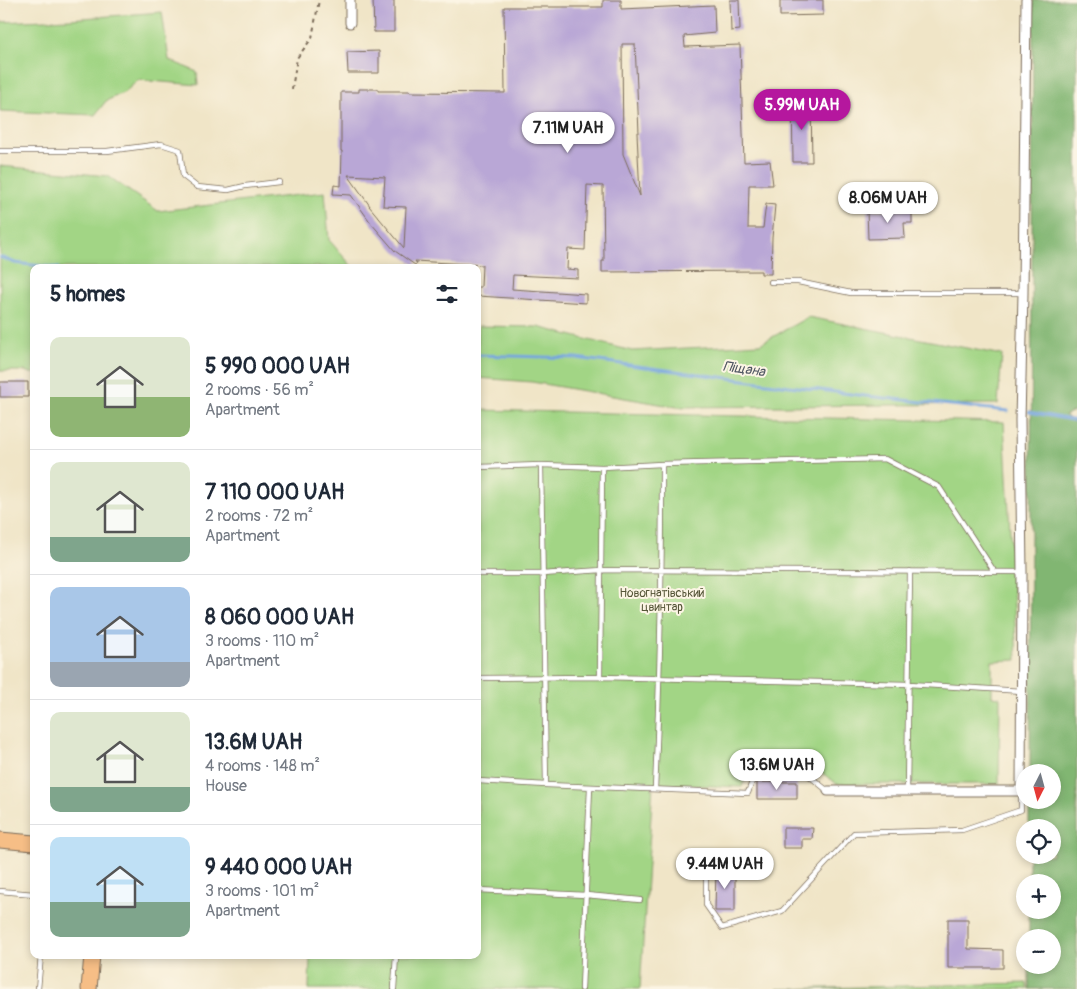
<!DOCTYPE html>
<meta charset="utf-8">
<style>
body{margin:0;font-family:Pangolin,sans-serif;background:#f6f6f7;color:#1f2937;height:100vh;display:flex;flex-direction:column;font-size:19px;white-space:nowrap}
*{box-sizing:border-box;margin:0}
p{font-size:16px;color:#747a83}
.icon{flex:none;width:28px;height:28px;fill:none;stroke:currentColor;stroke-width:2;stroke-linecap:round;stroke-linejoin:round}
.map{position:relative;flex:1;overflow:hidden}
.side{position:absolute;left:30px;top:264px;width:451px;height:695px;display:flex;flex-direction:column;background:#fff;border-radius:10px;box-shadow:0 2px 8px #0003}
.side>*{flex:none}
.needle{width:32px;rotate:186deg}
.buttons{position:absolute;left:1016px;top:764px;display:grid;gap:10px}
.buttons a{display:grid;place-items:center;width:45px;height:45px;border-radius:50%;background:#fff;box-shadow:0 2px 8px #0003;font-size:25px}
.price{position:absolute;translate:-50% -42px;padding:0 11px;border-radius:18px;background:#fff;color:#222;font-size:16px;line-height:32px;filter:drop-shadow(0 1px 2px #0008)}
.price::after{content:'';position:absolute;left:50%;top:30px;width:15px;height:11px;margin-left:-8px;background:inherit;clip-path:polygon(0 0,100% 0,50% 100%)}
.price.selected{background:#b5179e;color:#fff}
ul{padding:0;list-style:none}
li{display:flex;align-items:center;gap:15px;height:125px;padding:0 20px}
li+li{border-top:1px solid #e0e1e3}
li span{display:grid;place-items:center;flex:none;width:140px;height:100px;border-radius:10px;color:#555}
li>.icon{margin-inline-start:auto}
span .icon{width:60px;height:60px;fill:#fffc;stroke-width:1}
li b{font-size:21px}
h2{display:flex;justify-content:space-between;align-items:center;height:60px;padding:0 20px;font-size:21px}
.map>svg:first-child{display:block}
</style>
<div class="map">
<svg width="1077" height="989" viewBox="0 0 1077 989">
<rect width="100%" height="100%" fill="#fcf5e5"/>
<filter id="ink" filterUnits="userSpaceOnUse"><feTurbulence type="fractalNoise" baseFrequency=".02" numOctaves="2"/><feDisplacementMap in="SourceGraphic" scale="10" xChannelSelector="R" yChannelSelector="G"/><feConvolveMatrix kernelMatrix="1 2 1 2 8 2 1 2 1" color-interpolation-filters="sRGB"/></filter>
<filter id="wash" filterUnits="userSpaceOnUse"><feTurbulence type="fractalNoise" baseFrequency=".0096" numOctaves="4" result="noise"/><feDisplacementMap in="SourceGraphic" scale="20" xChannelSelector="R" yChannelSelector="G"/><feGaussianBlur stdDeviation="1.12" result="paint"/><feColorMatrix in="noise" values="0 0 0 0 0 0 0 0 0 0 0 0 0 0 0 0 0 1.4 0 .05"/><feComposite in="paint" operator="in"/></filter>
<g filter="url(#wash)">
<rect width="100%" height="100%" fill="#f0e5c7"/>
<path fill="#a2d585" stroke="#6e8052" d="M 162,12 L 169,60 L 197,72 L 198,85 L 138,80 L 125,92 L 106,101 L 95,115 L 0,111 L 0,22 L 70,19 Z
M 0,166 L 108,176 L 158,211 L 325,192 L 329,240 L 350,264 L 352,267 L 34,268 L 34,374 L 25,371 L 0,371 Z
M 808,317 L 1002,355 L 998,404 L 677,407 L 532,382 L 478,378 L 478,326 L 538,327 L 632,351 L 760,344 Z
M 478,410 L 1004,422 L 1017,660 L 992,661 L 992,696 L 1000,697 L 999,784 L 837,784 L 802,758 L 752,761 L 742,787 L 653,784 L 640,989 L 309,989 L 310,955 L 478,955 Z
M 1027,983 L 1027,989 L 777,989 Z"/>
<path fill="#81b672" stroke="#5e7048" d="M 1033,0 L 1077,0 L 1077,410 L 1065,415 L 1077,425 L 1077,989 L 1029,989 L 1029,965 L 1052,965 L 1052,938 L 1029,937 L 1029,910 L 1052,910 L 1052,882 L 1029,882 L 1029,855 L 1052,855 L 1052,828 L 1029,827 L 1029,800 L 1052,800 L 1052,772 L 1030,772 Z"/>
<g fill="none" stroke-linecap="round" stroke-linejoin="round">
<path stroke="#75a4df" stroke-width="3" d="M 0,257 L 15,263 L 58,268
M 478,355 L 576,358 L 866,396 L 1008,411
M 1029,412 L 1077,421"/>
</g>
<g id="blocks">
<path fill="#b9a7d6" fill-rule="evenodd" d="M 373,0 L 394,0 L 394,32 L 374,32 Z
M 603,0 L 621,0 L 621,9 L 714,5 L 715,33 L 684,36 L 685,47 L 740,45 L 744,162 L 770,161 L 773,185 L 749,185 L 748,228 L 763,228 L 766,204 L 775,205 L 772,238 L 771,274 L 761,274 L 761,271 L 602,272 L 602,261 L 604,261 L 603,186 L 587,185 L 585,250 L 568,249 L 567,269 L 578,270 L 578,278 L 513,275 L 512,289 L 586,294 L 586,303 L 478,296 L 478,287 L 481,287 L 482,265 L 415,261 L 417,264 L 415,265 L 395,251 L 371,223 L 351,195 L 333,194 L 334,185 L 341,186 L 342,151 L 341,151 L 341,92 L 359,92 L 359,89 L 378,89 L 378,91 L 410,91 L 410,92 L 505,93 L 504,7 L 603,7 ZM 622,44 L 635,44 L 639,133 L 637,133 L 640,196 L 623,154 ZM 348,175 L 385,177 L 383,206 L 406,207 L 404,248 L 369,206 L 370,206 Z
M 730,0 L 739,0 L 740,30 L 731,31 Z
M 780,0 L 823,0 L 823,15 L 780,16 Z
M 379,51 L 379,73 L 348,73 L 347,52 Z
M 792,99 L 811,99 L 812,162 L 793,162 Z
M 867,210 L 912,210 L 912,223 L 904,223 L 905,238 L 868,239 Z
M 0,382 L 28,382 L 28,397 L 0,397 Z
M 757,782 L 797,782 L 797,799 L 757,799 Z
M 783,828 L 813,828 L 812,839 L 802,839 L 802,848 L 783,848 Z
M 716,868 L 735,868 L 735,911 L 715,911 Z
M 948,919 L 968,919 L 968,949 L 1003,950 L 1003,968 L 948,968 Z"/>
</g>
</g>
<g filter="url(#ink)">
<use href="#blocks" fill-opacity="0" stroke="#7a6b59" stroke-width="1"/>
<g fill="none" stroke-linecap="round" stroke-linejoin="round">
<g stroke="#7a6b59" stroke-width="6">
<path id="service" d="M 0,151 L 107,151 L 161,144 L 180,150 L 183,176 L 197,187 L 228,190 L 245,186 L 279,182
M 771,282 L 798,282 L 851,293 L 1023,293
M 541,465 L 546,785
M 478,467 L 541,465 L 602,467 L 662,464 L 885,459 L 939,487 L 994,571
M 478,574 L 542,574 L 602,570 L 1022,572
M 600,677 L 602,467
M 478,678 L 600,677 L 909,684 L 1022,691
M 478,781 L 546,785 L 748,793 L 755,773 L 803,771 L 828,791
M 655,789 C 660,681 662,572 662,464
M 907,791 L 910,571
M 706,869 L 706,905 L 722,928 L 782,911 L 854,833 L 962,830 L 1021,810 L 1021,791
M 478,890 L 586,895 L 640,900
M 0,891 L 34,894
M 38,989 L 41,955
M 394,989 L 396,955
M 582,989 L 590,787"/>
</g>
<g stroke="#7a6b59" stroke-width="11">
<path id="minor" d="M 350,0 L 350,23
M 828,791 L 1021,791 L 1022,572 L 1020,420 L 1023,293 L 1026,0"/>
</g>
<g stroke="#7a6b59" stroke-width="17">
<path id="primary" d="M 0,840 L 34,843
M 89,989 L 92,955"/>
</g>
<path stroke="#7a6b59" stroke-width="2" stroke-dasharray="4 4" stroke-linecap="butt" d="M 292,89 L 297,58 L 312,38 L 319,0"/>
<use href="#service" stroke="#fff" stroke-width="4.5"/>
<use href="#minor" stroke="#fff" stroke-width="9"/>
<use href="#primary" stroke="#f6be86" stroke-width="15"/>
</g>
</g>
<g text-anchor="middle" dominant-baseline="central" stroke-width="4" stroke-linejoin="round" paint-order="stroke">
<g font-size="12" fill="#555538" stroke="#fcf5e5">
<text x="662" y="593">Новогнатівський<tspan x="662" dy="14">цвинтар</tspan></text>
</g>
<g font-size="14" font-style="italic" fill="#4f5562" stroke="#fcf5e5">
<text transform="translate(744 369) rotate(8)">Піщана</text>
</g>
</g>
</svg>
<div class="buttons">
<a><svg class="needle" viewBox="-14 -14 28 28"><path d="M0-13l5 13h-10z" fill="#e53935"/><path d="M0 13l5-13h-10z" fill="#747a83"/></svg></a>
<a><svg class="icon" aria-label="locate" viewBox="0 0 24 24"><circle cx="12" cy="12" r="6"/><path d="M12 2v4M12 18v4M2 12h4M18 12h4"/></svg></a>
<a>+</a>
<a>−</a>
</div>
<b class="price selected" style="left:802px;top:131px">5.99M UAH</b>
<b class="price" style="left:568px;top:154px">7.11M UAH</b>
<b class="price" style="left:888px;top:224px">8.06M UAH</b>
<b class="price" style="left:777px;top:791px">13.6M UAH</b>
<b class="price" style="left:725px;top:890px">9.44M UAH</b>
<section class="side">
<h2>5 homes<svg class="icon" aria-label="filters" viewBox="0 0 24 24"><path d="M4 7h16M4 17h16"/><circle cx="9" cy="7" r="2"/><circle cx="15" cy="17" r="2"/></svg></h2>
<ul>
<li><span style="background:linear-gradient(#dfe7d0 60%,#8fb573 0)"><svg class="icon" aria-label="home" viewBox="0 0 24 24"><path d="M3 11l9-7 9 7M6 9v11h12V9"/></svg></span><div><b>5 990 000 UAH</b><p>2 rooms · 56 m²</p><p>Apartment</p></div></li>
<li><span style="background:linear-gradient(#dfe7d0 75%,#7fa58c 0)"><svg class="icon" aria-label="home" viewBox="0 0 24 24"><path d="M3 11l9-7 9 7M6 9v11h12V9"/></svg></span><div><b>7 110 000 UAH</b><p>2 rooms · 72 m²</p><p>Apartment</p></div></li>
<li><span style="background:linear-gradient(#a9c7e8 75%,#9aa5b1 0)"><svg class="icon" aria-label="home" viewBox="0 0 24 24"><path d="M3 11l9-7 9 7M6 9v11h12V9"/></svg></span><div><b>8 060 000 UAH</b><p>3 rooms · 110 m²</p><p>Apartment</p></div></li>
<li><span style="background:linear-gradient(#dfe7d0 75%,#7fa58c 0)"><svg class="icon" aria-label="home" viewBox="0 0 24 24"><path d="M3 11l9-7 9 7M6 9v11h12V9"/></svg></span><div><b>13.6M UAH</b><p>4 rooms · 148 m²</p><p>House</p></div></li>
<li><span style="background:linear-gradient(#bfe0f5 65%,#7fa58c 0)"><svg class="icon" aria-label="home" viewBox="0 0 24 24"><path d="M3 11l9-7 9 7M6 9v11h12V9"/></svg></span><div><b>9 440 000 UAH</b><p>3 rooms · 101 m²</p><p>Apartment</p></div></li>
</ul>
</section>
</div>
